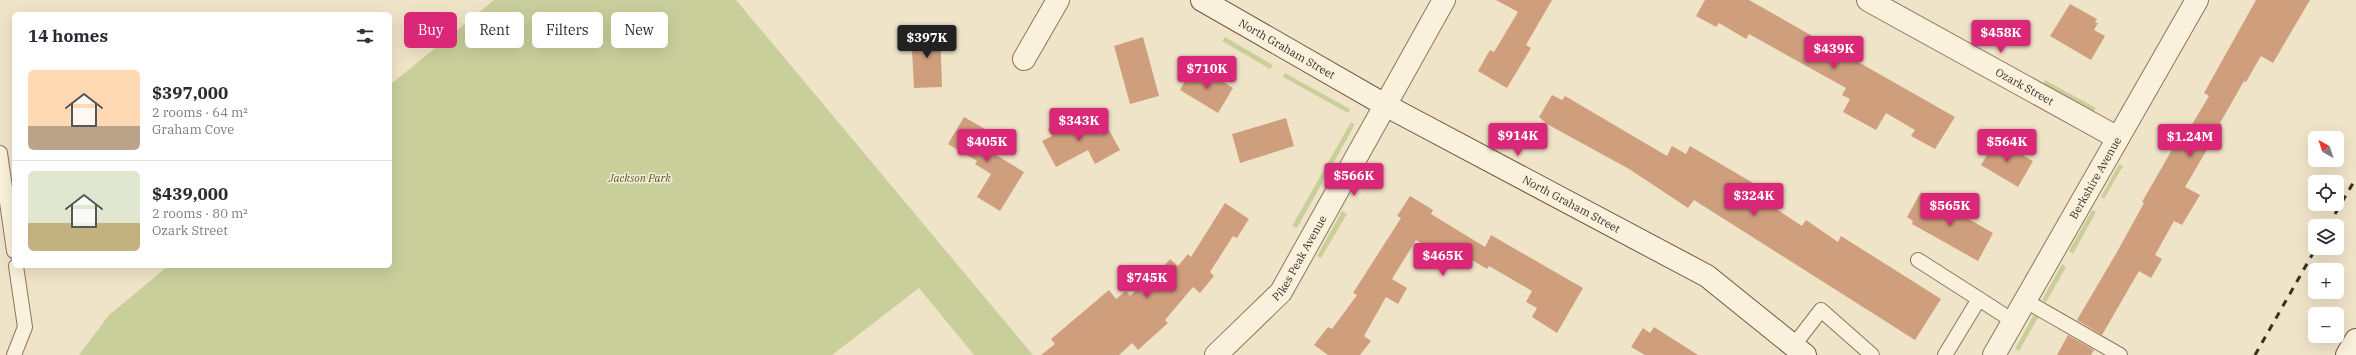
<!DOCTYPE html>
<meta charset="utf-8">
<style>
body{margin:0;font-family:"IBM Plex Serif",serif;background:#f7f7f7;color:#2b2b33;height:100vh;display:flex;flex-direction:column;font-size:15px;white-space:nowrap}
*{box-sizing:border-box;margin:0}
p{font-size:13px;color:#7c7c81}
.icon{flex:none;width:22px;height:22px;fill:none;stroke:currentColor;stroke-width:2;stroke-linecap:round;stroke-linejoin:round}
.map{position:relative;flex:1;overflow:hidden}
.panel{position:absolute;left:12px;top:12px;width:380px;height:256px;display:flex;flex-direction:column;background:#fff;border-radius:6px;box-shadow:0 4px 16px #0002}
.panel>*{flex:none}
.top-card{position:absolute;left:404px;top:12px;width:380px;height:36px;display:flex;gap:8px}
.needle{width:26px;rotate:320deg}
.controls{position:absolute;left:2308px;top:131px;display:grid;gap:8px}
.controls a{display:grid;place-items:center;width:36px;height:36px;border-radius:6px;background:#fff;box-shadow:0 4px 16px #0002;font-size:20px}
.price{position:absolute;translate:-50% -34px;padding:0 9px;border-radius:4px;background:#db2777;color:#fff;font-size:13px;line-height:26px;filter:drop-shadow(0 1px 2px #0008)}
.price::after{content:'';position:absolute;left:50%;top:24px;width:12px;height:9px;margin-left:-6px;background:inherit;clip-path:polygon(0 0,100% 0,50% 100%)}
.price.on{background:#222;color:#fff}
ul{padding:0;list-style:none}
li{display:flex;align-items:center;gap:12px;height:100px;padding:0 16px}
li+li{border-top:1px solid #e1e1e2}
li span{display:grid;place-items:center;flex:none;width:112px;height:80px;border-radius:6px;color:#555}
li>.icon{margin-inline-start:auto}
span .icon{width:48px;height:48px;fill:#fffc;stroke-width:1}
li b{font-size:17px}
h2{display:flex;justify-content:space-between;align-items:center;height:48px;padding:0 16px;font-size:17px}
.chip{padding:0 14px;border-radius:6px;background:#fff;box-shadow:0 4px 16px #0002;font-size:14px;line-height:36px}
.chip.on{background:#db2777;color:#fff}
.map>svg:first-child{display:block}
</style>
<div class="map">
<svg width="2356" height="355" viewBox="0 0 2356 355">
<rect width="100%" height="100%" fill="#f0e4c8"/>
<path fill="#c9cf9b" d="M 494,0 L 736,0 L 1033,355 L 974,355 L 919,288 L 832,355 L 79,355 L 109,315 L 168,266 L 390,266 L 390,85 Z
M 1225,37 L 1273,65 L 1270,69 L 1222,41 Z
M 1285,73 L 1350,109 L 1348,113 L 1283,77 Z
M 2045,80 L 2096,108 L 2093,112 L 2043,85 Z
M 1351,122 L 1354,124 L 1353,128 L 1297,228 L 1292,226 Z
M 2119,164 L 2123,166 L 2104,199 L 2101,197 Z
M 2092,210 L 2096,212 L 2073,254 L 2069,251 Z
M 1342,211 L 1347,214 L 1321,258 L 1317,256 Z
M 2062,264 L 2066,267 L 2046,302 L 2042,300 Z
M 2034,314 L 2039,316 L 2019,351 L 2015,349 Z"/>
<path fill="#cf9f7d" d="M 1496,0 L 1552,0 L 1526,45 L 1531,48 L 1507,88 L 1478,71 L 1490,50 L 1494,52 L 1518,12 Z
M 1705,0 L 1749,0 L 1955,117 L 1935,149 L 1911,136 L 1915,130 L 1886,113 L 1876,130 L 1843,112 L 1850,99 L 1842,95 L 1846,88 L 1749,34 L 1746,39 L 1719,23 L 1716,27 L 1696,16 Z
M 2256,0 L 2310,0 L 2273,63 L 2261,56 L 2246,82 L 2244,81 L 2220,123 L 2222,124 L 2185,187 L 2200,195 L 2182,225 L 2174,221 L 2155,255 L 2162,259 L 2151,278 L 2139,271 L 2102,335 L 2077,320 L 2117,252 L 2144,203 L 2142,202 L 2173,148 L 2185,129 L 2188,131 L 2209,96 L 2204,93 L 2209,84 Z
M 2070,4 L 2097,19 L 2095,22 L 2098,23 L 2094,30 L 2105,36 L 2091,60 L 2050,36 Z
M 940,29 L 942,87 L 914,88 L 911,31 Z
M 1143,37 L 1159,96 L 1130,104 L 1114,46 Z
M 1192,69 L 1211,81 L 1214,76 L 1233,88 L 1218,113 L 1180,90 Z
M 1552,95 L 1562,100 L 1565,96 L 1667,156 L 1672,146 L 1686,154 L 1690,146 L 1772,194 L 1767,203 L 1802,226 L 1806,220 L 1838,242 L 1841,236 L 1941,299 L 1915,340 L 1694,200 L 1688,208 L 1629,169 L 1547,124 L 1539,117 Z
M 1089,116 L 1100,135 L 1109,130 L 1120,150 L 1095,164 L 1088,150 L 1056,167 L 1042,141 L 1052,136 L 1048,129 L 1068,118 L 1072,125 Z
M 964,117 L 985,129 L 983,132 L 1002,144 L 996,155 L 1024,172 L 1000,211 L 977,197 L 991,174 L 975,164 L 977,161 L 948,144 Z
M 1286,118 L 1294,146 L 1240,163 L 1232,134 Z
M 1996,140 L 2033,161 L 2018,187 L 1981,165 Z
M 1921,192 L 1993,233 L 1978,261 L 1912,224 L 1913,221 L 1907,217 Z
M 1410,196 L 1433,210 L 1431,214 L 1485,247 L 1491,235 L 1583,288 L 1557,333 L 1532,317 L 1537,308 L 1526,302 L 1532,291 L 1489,266 L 1487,269 L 1460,253 L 1454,263 L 1416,240 L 1392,279 L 1407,288 L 1398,304 L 1386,297 L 1364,336 L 1371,341 L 1360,355 L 1328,355 L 1314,345 L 1328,327 L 1332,329 L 1357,295 L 1353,293 L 1401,218 L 1397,216 Z
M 1225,203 L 1249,219 L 1237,238 L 1233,236 L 1210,272 L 1214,276 L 1200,293 L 1193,287 L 1165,320 L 1168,323 L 1138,350 L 1132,343 L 1119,355 L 1041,355 L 1055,344 L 1051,339 L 1109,290 L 1116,299 L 1126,291 L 1130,296 L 1138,289 L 1141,292 L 1170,259 L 1178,266 L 1188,254 L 1191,257 Z
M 1654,327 L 1698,355 L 1645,355 L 1631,347 L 1643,328 L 1650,333 Z
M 2068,335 L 2094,350 L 2091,355 L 2057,355 Z"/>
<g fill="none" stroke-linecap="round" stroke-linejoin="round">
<g stroke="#8d765c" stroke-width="16">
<path id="lane" d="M 0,153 L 14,251
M 1918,260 L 1979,299 L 1945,355
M 1979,299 L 2013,321
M 2024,300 L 2120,355
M 1794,345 L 1821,310 L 1872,355
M 14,355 L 25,327 L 16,266"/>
</g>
<g stroke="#8d765c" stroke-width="24">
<g id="street">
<path id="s1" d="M 1868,0 L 2118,138"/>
<path d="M 1024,59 L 1058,0"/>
<path id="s2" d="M 1216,355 L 1281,292 L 1444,0"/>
<path id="s3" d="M 1994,355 L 2197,0"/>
</g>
</g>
<g stroke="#6f573f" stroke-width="24">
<g id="secondary">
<path id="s4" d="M 1202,0 L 1385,105 L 1707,276 L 1805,355"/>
<path d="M 2347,355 L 2356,340"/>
</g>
</g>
<use href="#lane" stroke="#faf1dc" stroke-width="14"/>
<use href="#street" stroke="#faf1dc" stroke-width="22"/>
<use href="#secondary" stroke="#faf1dc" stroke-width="22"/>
<path stroke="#3d2e20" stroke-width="3" stroke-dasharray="7 7" stroke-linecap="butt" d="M 2328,226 L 2356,178
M 2255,355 L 2316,248"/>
</g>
<g text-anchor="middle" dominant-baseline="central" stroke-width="3" stroke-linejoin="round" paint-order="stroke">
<g font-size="11" fill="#3d2e20" stroke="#f7eed8">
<text stroke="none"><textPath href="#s4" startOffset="98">North Graham Street</textPath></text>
<text stroke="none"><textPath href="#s1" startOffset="179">Ozark Street</textPath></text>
<text stroke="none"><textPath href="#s3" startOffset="204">Berkshire Avenue</textPath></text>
<text stroke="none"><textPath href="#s4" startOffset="422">North Graham Street</textPath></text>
<text stroke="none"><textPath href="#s2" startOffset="129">Pikes Peak Avenue</textPath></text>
</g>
<g font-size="11" font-style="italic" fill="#4d5a26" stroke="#f7eed8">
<text x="640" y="178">Jackson Park</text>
</g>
</g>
</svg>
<div class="controls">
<a><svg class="needle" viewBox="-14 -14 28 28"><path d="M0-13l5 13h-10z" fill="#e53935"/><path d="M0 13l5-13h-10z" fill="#7c7c81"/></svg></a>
<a><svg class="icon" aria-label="locate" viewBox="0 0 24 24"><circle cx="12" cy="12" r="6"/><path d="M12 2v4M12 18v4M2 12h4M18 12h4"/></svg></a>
<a><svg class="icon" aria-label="layers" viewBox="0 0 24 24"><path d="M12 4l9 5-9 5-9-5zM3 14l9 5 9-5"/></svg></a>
<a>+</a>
<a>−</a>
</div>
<b class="price" style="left:2001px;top:54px">$458K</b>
<b class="price on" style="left:927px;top:59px">$397K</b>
<b class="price" style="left:1834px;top:70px">$439K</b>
<b class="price" style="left:1207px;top:90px">$710K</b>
<b class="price" style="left:1079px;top:142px">$343K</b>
<b class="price" style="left:1518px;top:157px">$914K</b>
<b class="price" style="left:2190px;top:158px">$1.24M</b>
<b class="price" style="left:987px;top:163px">$405K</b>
<b class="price" style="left:2007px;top:163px">$564K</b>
<b class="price" style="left:1354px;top:197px">$566K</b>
<b class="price" style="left:1754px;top:217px">$324K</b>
<b class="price" style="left:1950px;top:227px">$565K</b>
<b class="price" style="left:1443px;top:277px">$465K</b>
<b class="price" style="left:1147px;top:299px">$745K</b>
<div class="top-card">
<a class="chip on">Buy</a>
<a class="chip">Rent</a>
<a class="chip">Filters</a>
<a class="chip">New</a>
</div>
<section class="panel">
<h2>14 homes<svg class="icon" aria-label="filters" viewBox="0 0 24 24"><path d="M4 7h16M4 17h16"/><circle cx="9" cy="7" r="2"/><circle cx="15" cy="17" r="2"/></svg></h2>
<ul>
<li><span style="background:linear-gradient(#ffd9b3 70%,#b9a48a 0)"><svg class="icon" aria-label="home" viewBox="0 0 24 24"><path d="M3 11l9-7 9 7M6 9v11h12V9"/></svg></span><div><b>$397,000</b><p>2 rooms · 64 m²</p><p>Graham Cove</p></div></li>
<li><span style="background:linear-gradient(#dfe7d0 65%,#c2b280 0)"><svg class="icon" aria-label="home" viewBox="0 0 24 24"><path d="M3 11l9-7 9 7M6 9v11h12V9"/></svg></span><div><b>$439,000</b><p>2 rooms · 80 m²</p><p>Ozark Street</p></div></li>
</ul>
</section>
</div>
